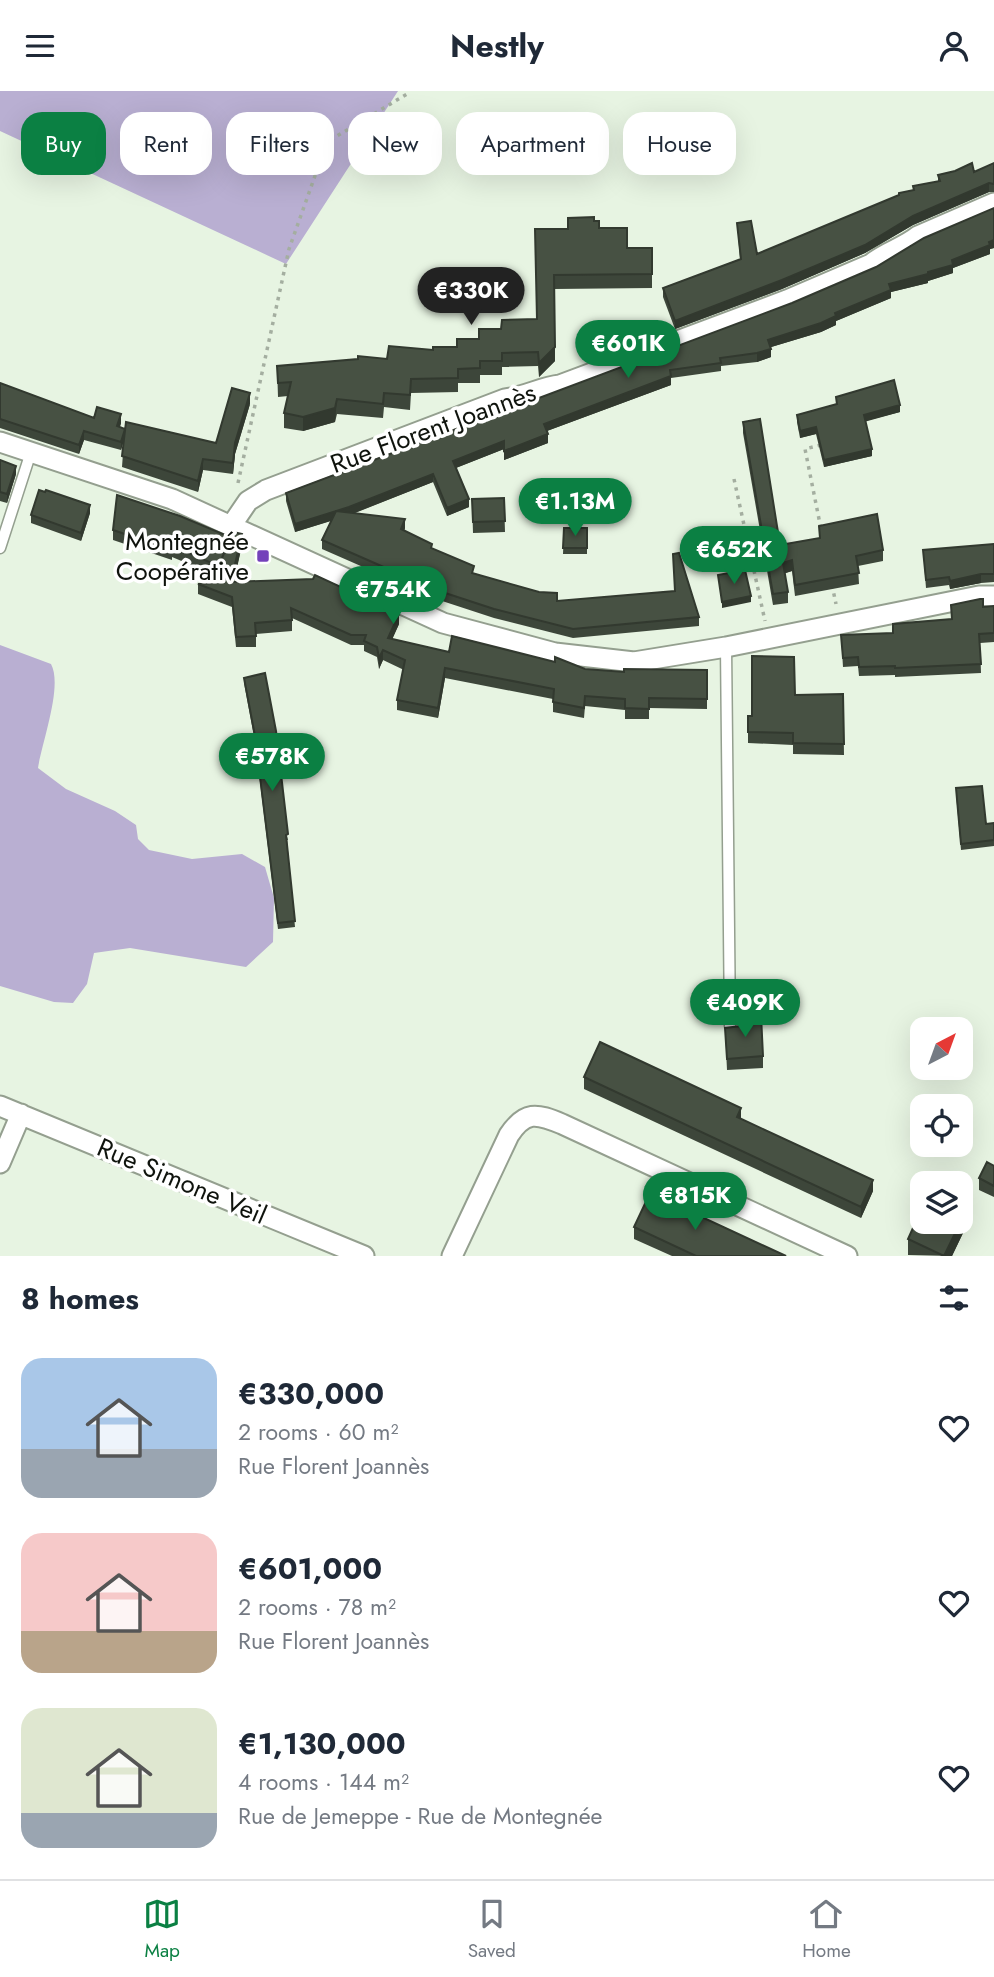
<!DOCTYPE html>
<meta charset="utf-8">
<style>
body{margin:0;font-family:Jost,sans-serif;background:#f6f6f7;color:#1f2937;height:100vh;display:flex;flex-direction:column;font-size:26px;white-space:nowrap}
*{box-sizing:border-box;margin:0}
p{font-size:23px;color:#747a83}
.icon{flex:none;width:38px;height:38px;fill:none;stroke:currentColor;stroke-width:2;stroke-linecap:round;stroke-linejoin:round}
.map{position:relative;height:1165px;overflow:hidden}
.sheet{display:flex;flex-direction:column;background:#fff;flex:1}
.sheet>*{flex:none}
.top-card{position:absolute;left:21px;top:21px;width:952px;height:63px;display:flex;gap:14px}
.needle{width:46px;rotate:41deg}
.tools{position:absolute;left:910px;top:926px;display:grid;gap:14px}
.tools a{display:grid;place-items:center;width:63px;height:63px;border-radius:14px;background:#fff;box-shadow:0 7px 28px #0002;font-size:35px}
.price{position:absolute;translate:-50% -60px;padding:0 16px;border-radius:24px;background:#0b8043;color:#fff;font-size:23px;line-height:46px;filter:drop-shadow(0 2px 4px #0008)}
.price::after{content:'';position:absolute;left:50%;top:42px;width:21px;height:16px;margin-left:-10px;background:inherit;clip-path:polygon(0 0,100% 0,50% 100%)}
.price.on{background:#222;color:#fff}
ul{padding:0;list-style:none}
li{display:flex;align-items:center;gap:21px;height:175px;padding:0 21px}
li span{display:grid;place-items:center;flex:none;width:196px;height:140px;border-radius:21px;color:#555}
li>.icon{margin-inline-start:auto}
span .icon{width:84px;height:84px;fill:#fffc;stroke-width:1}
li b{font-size:30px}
h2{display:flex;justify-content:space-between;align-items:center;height:84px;padding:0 21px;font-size:30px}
.chip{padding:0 24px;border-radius:21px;background:#fff;box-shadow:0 7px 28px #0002;font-size:24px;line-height:63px}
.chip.on{background:#0b8043;color:#fff}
header{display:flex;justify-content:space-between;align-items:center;height:91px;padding:0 21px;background:#fff;font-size:32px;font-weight:700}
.menu{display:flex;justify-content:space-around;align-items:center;height:98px;border-top:2px solid #e0e1e3;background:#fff;font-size:19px;color:#747a83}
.menu a{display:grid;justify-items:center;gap:4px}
.menu .on{color:#0b8043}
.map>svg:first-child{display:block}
</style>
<header><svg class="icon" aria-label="menu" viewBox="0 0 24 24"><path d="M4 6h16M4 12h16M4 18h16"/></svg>Nestly<svg class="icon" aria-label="person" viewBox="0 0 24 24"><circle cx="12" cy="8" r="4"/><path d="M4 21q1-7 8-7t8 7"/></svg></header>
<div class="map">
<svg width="994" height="1165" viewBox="0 0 994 1165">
<rect width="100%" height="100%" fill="#e7f4e2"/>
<path fill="#b9afd2" d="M 0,0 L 398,0 L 286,173 L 0,40 Z
M 0,554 L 51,573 C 63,595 42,651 38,677 L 66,698 L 115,720 L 136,734 L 138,748 L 149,759 L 192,768 L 242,763 L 265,776 L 274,807 L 273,851 L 246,876 L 130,857 L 94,862 L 87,893 L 73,912 L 54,911 L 0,895 Z"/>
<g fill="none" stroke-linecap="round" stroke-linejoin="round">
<g stroke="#949f8f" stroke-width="13">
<path id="service" d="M 0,457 L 31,361
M 726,556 L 730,935"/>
</g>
<g stroke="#949f8f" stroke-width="23">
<path id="minor" d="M 0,351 L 172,408 L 443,532 L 555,562 L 634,571 L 726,556 L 979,505 L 994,505
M 231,435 L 248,410 L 266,399 L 505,308 C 525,306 541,296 560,294 L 787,209 L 871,173 C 885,161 903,157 918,145 L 994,112
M 0,1015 L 364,1165
M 0,1072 L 21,1023
M 452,1165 L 509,1044 C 525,1020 536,1022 562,1033 L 847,1165"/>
</g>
<path stroke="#a4aea0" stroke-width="3.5" stroke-dasharray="3.5 5" stroke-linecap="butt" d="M 821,354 L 805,358 L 821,438
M 734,388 L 765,530
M 238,392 L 289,158 L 327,51 L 407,3 L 407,0
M 832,494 L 836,513"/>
<use href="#service" stroke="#fff" stroke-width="10"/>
<use href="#minor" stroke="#fff" stroke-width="19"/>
</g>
<path fill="#3d463a" d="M 994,72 L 994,101 L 989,101 L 913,134 L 865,162 L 782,198 L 675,238 L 663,206 L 663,197 L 740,168 L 737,132 L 757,163 L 914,99 L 938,90 L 938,84 L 974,81 Z
M 994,117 L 994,157 L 990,158 L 990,163 L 953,177 L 953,182 L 928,190 L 928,192 L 891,201 L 891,207 L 836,230 L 836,234 L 821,241 L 771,256 L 771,266 L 757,271 L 721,275 L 721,280 L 671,287 L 671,294 L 547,340 L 548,352 L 504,369 L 504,358 L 456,377 L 469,416 L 447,425 L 433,391 L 355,422 L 405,437 L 404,440 L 432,458 L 474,482 L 557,510 L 675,500 L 673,463 L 699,526 L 699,535 L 573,547 L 494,527 L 436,508 L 322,458 L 322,449 L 331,430 L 295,441 L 286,410 L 286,402 L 792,212 L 876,176 Z
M 594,130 L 599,137 L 627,157 L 652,157 L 652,197 L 554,198 L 555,270 L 539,286 L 538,275 L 502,276 L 502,284 L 480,284 L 480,292 L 458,292 L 458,301 L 411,302 L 410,319 L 384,316 L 383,327 L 337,323 L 335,331 L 303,340 L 284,337 L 284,322 L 288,305 L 278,306 L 277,275 L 387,268 L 457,256 L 479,248 L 501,238 L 537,228 L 568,138 Z
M 0,292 L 94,327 L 121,332 L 120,336 L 125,344 L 216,352 L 250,313 L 235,363 L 233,383 L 203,379 L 198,401 L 122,376 L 124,348 L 121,359 L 84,349 L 79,363 L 0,337 Z
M 836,306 L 900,321 L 865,330 L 872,365 L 824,376 L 816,343 L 800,347 L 797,331 L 797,324 L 836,313 Z
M 743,331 L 780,454 L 883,459 L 883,470 L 858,475 L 859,493 L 795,505 L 792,480 L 785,482 L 788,501 L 788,512 L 773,514 L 743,342 Z
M 0,369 L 16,383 L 7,412 L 0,410 Z
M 504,407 L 505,441 L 473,442 L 472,408 Z
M 90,422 L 81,450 L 31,432 L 31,424 Z
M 564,437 L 587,437 L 587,463 L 563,463 Z
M 113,439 L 242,454 L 234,491 L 399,533 L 392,548 L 449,561 L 585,578 L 624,581 L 707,579 L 707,618 L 649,617 L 649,628 L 625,628 L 625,619 L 585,615 L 584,627 L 553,621 L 553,608 L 445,587 L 438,627 L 397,619 L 397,609 L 404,579 L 383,569 L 379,578 L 377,566 L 364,560 L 364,554 L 351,554 L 292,527 L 292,540 L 256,543 L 256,556 L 236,556 L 232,516 L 198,503 L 198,493 L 212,492 L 215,484 L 172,466 L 172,469 L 113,449 Z
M 994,453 L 994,491 L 981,492 L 950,498 L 949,494 L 926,497 L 923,459 Z
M 951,514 L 994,515 L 994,551 L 980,552 L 981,582 L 895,586 L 895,584 L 859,585 L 858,575 L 843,576 L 841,544 L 893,542 L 952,528 Z
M 244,587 L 288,749 L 287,749 L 295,836 L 278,838 L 255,651 L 244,592 Z
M 843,603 L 844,664 L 793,663 L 793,654 L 748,652 L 748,625 L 752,625 L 795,604 Z
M 956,703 L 986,733 L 994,732 L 994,755 L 961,759 Z
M 741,935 L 763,965 L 763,977 L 727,979 L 725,937 Z
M 584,986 L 741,1028 L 873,1100 L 861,1127 L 584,998 Z
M 994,1075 L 994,1106 L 979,1099 L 979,1087 Z
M 634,1136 L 786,1165 L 672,1165 L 634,1148 Z
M 963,1142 L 952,1165 L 908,1164 L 908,1148 Z"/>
<path fill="#32392f" d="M 989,92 L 989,101 L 913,134 L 865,162 L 782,198 L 675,238 L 675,230 Z
M 994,149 L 994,157 L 990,158 L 990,163 L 953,177 L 953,182 L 928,190 L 928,192 L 891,201 L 891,207 L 836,230 L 836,234 L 821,241 L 768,257 L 768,249 L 835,222 L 889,193 L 928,181 Z
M 555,256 L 555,270 L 539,286 L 539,272 Z
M 771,258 L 771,266 L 757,271 L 757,262 Z
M 671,285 L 671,294 L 544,341 L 544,333 Z
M 250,302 L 250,313 L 235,363 L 233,383 L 233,372 L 235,352 Z
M 337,308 L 335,331 L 303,340 L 303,326 Z
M 900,314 L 900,321 L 864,331 L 864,324 Z
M 121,323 L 121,332 L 117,344 L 117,335 Z
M 816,336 L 816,343 L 800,347 L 800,340 Z
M 125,338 L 125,346 L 121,359 L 121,351 Z
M 84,340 L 84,349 L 79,363 L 79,354 Z
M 548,343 L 548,352 L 504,369 L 504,360 Z
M 504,350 L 504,358 L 453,378 L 453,370 Z
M 872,358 L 872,365 L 824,376 L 824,369 Z
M 203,368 L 203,379 L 198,401 L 198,390 Z
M 16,375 L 16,383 L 7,412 L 7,403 Z
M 433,383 L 433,391 L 349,424 L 295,441 L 295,433 Z
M 469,408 L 469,416 L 447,425 L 447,417 Z
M 90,414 L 90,422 L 81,450 L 81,442 Z
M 405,428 L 405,437 L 401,447 L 401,438 Z
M 242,443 L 242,454 L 231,501 L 231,491 Z
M 792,469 L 792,480 L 783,483 L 783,472 Z
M 981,483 L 981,492 L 950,498 L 950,490 Z
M 751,505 L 751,511 L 722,517 L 722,511 Z
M 399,523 L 399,533 L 388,558 L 388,547 Z
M 383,559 L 383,569 L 379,578 L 379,567 Z
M 445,577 L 445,587 L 438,627 L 438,617 Z
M 741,1017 L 741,1028 L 737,1026 Z
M 873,1089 L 873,1100 L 861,1127 L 861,1116 Z
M 963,1125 L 963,1142 L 952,1165 L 944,1165 Z"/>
<path fill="#475143" stroke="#32392f" stroke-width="2" d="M 972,72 L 974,81 L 994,72 L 994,93 L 989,92 L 913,125 L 865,154 L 782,189 L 675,230 L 663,197 L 741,168 L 737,132 L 751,130 L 757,163 L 899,104 L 899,102 L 914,99 L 913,95 L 940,90 L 938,84 L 955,80 Z
M 994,117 L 994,149 L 989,151 L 990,154 L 952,169 L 953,174 L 928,181 L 928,183 L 889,193 L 891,199 L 835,222 L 836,225 L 821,232 L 768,249 L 771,258 L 757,262 L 720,267 L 721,272 L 670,279 L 671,285 L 544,333 L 548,343 L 504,360 L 504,350 L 453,370 L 469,408 L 447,417 L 433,383 L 349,416 L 295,433 L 286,402 L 792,212 L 876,176 L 924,147 Z
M 594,126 L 594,130 L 599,130 L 599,137 L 627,137 L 627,157 L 652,157 L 652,183 L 554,184 L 555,256 L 539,272 L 538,261 L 502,262 L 502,270 L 480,270 L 480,277 L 458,278 L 458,287 L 411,288 L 410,304 L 384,302 L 383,313 L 337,308 L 335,317 L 303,326 L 284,322 L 291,291 L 278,292 L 277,275 L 358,268 L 358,265 L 387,268 L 389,255 L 433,259 L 433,256 L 457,256 L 457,248 L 479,248 L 479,238 L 501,238 L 502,229 L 537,228 L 535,138 L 568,138 L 568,127 Z
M 894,289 L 900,314 L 864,324 L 872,358 L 824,369 L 816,336 L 800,340 L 797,324 L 837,313 L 836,306 Z
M 0,292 L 94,327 L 97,316 L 121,323 L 117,335 L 125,338 L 121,351 L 84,340 L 79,354 L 0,328 Z
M 232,297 L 250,302 L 235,352 L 233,372 L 203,368 L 198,390 L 122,365 L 126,331 L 216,352 Z
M 760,328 L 780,454 L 820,447 L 819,435 L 877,423 L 883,459 L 856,465 L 859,482 L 795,494 L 792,469 L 783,472 L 788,501 L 773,503 L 743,331 Z
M 0,369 L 16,375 L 7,403 L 0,401 Z
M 39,399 L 45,401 L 46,399 L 90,414 L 81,442 L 31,424 Z
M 117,404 L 180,425 L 230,446 L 222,467 L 233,441 L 242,443 L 231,491 L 313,488 L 315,484 L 399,523 L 388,547 L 449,561 L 452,545 L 555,571 L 555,566 L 585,578 L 624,581 L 624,578 L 707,579 L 707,608 L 649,607 L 649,618 L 625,617 L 625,608 L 585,605 L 584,617 L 553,611 L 554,598 L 445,577 L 438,617 L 397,609 L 405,569 L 383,559 L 379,567 L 377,556 L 364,550 L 366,544 L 351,544 L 291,517 L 292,529 L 255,532 L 256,545 L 236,546 L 232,506 L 198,493 L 212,492 L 219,475 L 172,455 L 172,459 L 113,439 Z
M 504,407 L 505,430 L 473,431 L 472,408 Z
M 336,420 L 405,428 L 401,438 L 432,453 L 431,457 L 474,475 L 472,482 L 539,501 L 557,502 L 557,510 L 675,500 L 673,463 L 679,462 L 699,526 L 573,538 L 494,518 L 436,499 L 322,449 Z
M 564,437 L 587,437 L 587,457 L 563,457 Z
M 994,453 L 994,483 L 981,483 L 950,490 L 949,486 L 926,489 L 923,459 Z
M 745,479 L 751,505 L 722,511 L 718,484 Z
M 980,508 L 983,508 L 983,516 L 994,515 L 994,542 L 979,543 L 981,573 L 895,577 L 895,575 L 859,576 L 858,566 L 843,567 L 841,544 L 893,542 L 893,533 L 952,528 L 951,514 Z
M 752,565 L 794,566 L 795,604 L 843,603 L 844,653 L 793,652 L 793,642 L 748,641 L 748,625 L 752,625 Z
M 265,582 L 276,640 L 288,743 L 286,744 L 295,830 L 278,832 L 255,645 L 244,587 Z
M 982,695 L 986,733 L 994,732 L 994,749 L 961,753 L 956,697 Z
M 761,924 L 763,965 L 727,968 L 725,937 L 741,935 L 741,926 Z
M 600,951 L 741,1017 L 737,1026 L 873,1089 L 861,1116 L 584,986 Z
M 987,1071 L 994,1075 L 994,1095 L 979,1087 Z
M 650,1102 L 786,1165 L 696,1165 L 634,1136 Z
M 922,1117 L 922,1130 L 961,1130 L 944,1165 L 908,1148 Z"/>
<rect fill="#7442ba" stroke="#fff" stroke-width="2.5" x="256" y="458" width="14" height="14" rx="3.5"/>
<g text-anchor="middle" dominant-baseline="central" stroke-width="7" stroke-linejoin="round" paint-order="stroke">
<g font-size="26" fill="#0f130d" stroke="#fff">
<text transform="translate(433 337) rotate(-20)">Rue Florent Joannès</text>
<text transform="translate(182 1090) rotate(23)">Rue Simone Veil</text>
</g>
<g font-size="26" fill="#0f130d" stroke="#fff" text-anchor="end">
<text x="249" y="450">Montegnée<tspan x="249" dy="30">Coopérative</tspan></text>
</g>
</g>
</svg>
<div class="tools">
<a><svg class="needle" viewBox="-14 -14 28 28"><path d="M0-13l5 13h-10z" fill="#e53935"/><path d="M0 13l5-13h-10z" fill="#747a83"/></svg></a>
<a><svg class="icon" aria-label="locate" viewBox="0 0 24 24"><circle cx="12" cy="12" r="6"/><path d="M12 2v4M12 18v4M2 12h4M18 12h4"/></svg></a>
<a><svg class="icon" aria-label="layers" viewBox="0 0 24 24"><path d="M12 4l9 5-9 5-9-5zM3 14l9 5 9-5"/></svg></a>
</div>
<b class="price on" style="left:471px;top:236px">€330K</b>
<b class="price" style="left:628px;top:289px">€601K</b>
<b class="price" style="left:575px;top:447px">€1.13M</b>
<b class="price" style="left:734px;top:495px">€652K</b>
<b class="price" style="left:393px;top:535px">€754K</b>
<b class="price" style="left:272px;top:702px">€578K</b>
<b class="price" style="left:745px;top:948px">€409K</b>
<b class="price" style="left:695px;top:1141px">€815K</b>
<div class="top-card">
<a class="chip on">Buy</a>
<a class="chip">Rent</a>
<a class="chip">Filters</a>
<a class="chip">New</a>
<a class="chip">Apartment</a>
<a class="chip">House</a>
</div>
</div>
<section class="sheet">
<h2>8 homes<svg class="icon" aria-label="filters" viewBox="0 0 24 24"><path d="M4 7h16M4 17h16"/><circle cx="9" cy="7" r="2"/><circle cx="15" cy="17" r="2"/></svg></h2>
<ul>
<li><span style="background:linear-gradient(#a9c7e8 65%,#9aa5b1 0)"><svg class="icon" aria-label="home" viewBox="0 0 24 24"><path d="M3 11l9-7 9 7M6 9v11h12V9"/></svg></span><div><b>€330,000</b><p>2 rooms · 60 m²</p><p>Rue Florent Joannès</p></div><svg class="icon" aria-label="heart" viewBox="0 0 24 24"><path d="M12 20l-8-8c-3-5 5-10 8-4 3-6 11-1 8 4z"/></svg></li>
<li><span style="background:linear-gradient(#f6c9c9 70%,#b9a48a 0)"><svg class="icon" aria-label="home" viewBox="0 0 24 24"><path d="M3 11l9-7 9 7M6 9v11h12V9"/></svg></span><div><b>€601,000</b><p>2 rooms · 78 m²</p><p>Rue Florent Joannès</p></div><svg class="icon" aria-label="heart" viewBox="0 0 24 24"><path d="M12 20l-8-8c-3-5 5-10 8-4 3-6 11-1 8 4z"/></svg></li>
<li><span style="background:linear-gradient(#dfe7d0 75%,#9aa5b1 0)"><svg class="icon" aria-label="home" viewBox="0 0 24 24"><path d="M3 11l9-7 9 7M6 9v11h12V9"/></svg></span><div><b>€1,130,000</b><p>4 rooms · 144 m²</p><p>Rue de Jemeppe - Rue de Montegnée</p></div><svg class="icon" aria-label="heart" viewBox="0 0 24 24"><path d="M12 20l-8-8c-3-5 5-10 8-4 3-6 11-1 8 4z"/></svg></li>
</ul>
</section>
<nav class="menu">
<a class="on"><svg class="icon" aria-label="map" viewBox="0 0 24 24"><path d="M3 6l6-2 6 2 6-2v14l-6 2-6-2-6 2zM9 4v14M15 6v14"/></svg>Map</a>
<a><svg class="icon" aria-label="saved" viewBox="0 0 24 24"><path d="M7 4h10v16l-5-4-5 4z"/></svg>Saved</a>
<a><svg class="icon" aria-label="home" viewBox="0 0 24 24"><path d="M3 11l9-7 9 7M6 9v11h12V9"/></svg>Home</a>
</nav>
